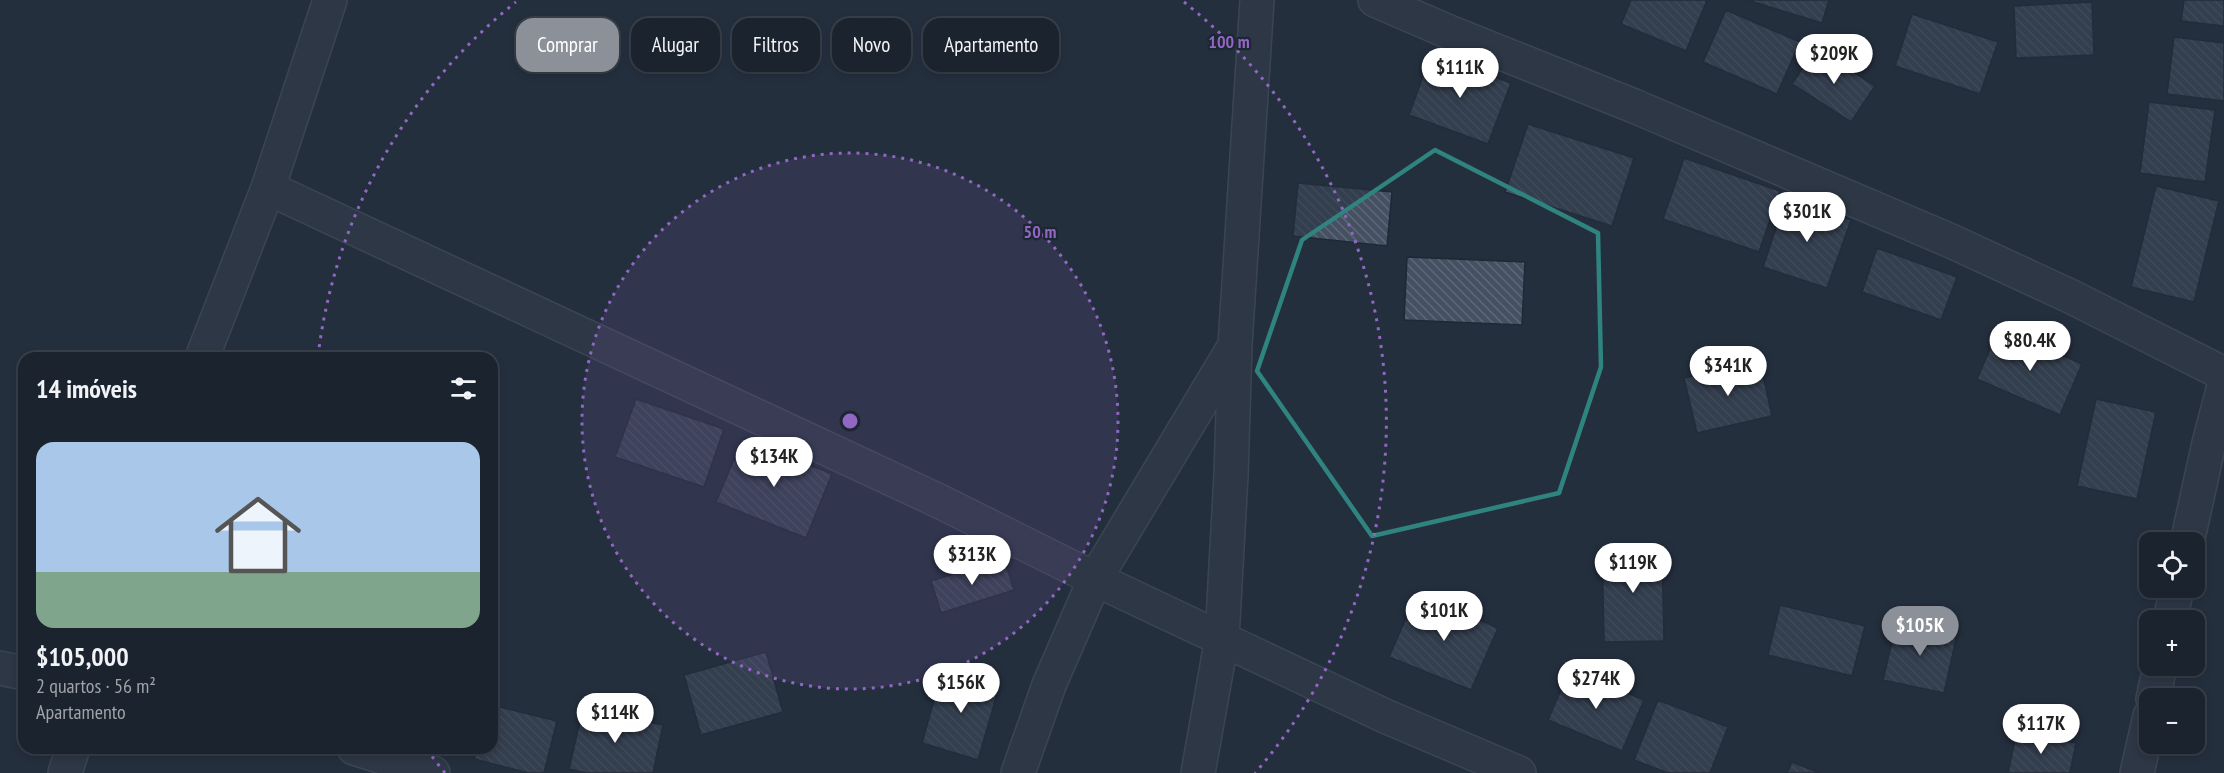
<!DOCTYPE html>
<html lang="pt">
<meta charset="utf-8">
<style>
body{margin:0;font-family:"PT Sans Narrow",sans-serif;background:#242b36;color:#f1f3f6;height:100vh;display:flex;flex-direction:column;font-size:22px;white-space:nowrap}
*{box-sizing:border-box;margin:0}
p{font-size:20px;color:#a0a4aa}
.icon{flex:none;width:33px;height:33px;fill:none;stroke:currentColor;stroke-width:2;stroke-linecap:round;stroke-linejoin:round}
.map{position:relative;flex:1;overflow:hidden}
.sheet{position:absolute;left:18px;top:352px;width:480px;height:402px;display:flex;flex-direction:column;background:#1b232e;border-radius:18px;box-shadow:0 3px 9px #0003,0 0 0 2px #39404a}
.sheet>*{flex:none}
.top-card{position:absolute;left:516px;top:18px;width:570px;height:54px;display:flex;gap:12px}
.controls{position:absolute;left:2139px;top:532px;display:grid;gap:12px}
.controls a{display:grid;place-items:center;width:66px;height:66px;border-radius:12px;background:#1b232e;box-shadow:0 3px 9px #0003,0 0 0 2px #39404a;font-size:30px}
.price{position:absolute;translate:-50% -51px;padding:0 14px;border-radius:21px;background:#fff;color:#222;font-size:20px;line-height:39px;filter:drop-shadow(0 2px 3px #0008)}
.price::after{content:'';position:absolute;left:50%;top:36px;width:18px;height:14px;margin-left:-9px;background:inherit;clip-path:polygon(0 0,100% 0,50% 100%)}
.price.on{background:#8c9099;color:#fff}
ul{padding:0;list-style:none}
li{display:grid;align-content:center;gap:12px;height:318px;padding:0 18px}
li span{display:grid;place-items:center;height:186px;border-radius:18px;color:#555}
li>.icon{margin-inline-start:auto}
span .icon{width:108px;height:108px;fill:#fffc;stroke-width:1}
li b{font-size:26px}
h2{display:flex;justify-content:space-between;align-items:center;height:72px;padding:0 18px;font-size:26px}
.chip{padding:0 21px;border-radius:18px;background:#1b232e;box-shadow:0 3px 9px #0003,0 0 0 2px #39404a;font-size:21px;line-height:54px}
.chip.on{background:#8c9099;color:#fff}
.map>svg:first-child{display:block}
</style>
<div class="map">
<svg width="2224" height="773" viewBox="0 0 2224 773">
<defs>
<pattern id="building-back-hatch" width="6" height="6" patternUnits="userSpaceOnUse" patternTransform="scale(1.5)"><rect width="6" height="6" fill="#455162"/><path d="M-1 5l2 2M0 0l6 6M5-1l2 2" fill="none" stroke="#5d6877"/></pattern>
</defs>
<rect width="100%" height="100%" fill="#242f3e"/>
<path fill="url(#building-back-hatch)" stroke="#1f2835" stroke-width="1.5" d="M 1631,0 L 1707,0 L 1686,51 L 1621,24 Z
M 1747,0 L 1829,0 L 1822,23 Z
M 2184,0 L 2224,0 L 2224,26 L 2181,21 Z
M 2092,2 L 2094,55 L 2016,58 L 2014,6 Z
M 1726,10 L 1800,42 L 1777,94 L 1703,62 Z
M 1912,14 L 1998,42 L 1980,94 L 1895,66 Z
M 2174,37 L 2224,43 L 2224,101 L 2167,94 Z
M 1816,48 L 1875,86 L 1851,122 L 1792,84 Z
M 1431,54 L 1511,83 L 1488,144 L 1409,115 Z
M 2149,102 L 2215,110 L 2205,182 L 2140,173 Z
M 1528,124 L 1634,158 L 1612,226 L 1505,192 Z
M 1684,158 L 1780,191 L 1759,252 L 1663,219 Z
M 1298,183 L 1392,192 L 1387,246 L 1293,236 Z
M 2156,186 L 2219,201 L 2194,302 L 2131,287 Z
M 1786,198 L 1851,220 L 1827,288 L 1763,267 Z
M 1877,248 L 1957,277 L 1941,320 L 1862,292 Z
M 1407,257 L 1525,262 L 1522,325 L 1404,320 Z
M 1999,328 L 2082,364 L 2060,415 L 1977,379 Z
M 1760,361 L 1772,416 L 1697,433 L 1684,378 Z
M 636,399 L 724,429 L 704,487 L 615,457 Z
M 2096,399 L 2156,412 L 2137,499 L 2077,486 Z
M 743,438 L 832,474 L 806,538 L 716,502 Z
M 1662,545 L 1664,641 L 1604,642 L 1602,546 Z
M 1004,558 L 1014,590 L 941,613 L 931,581 Z
M 1417,593 L 1498,628 L 1471,690 L 1389,657 Z
M 1780,605 L 1865,626 L 1852,676 L 1768,655 Z
M 1897,620 L 1957,635 L 1944,693 L 1883,680 Z
M 766,652 L 783,712 L 701,735 L 684,675 Z
M 943,668 L 1000,684 L 978,760 L 922,743 Z
M 1570,669 L 1644,700 L 1622,751 L 1548,720 Z
M 1658,700 L 1728,727 L 1710,773 L 1668,773 L 1634,760 Z
M 492,705 L 557,721 L 544,773 L 529,773 L 474,759 L 476,748 L 492,748 Z
M 583,708 L 663,725 L 653,773 L 586,773 L 569,769 Z
M 2017,730 L 2076,743 L 2070,773 L 2008,773 Z
M 1792,762 L 1820,773 L 1787,773 Z"/>
<g fill="none" stroke-linecap="round" stroke-linejoin="round">
<g stroke="#565f6c" stroke-width="36">
<path id="street" d="M 1375,0 L 1449,32 L 1634,106 L 1951,241 L 2072,297 L 2224,374
M 268,188 L 939,501 L 1095,579 L 1385,716 L 1519,773
M 202,358 L 268,188 L 330,0
M 2187,543 L 2209,443 L 2224,386
M 2170,621 L 2177,588
M 0,668 L 24,673
M 2153,699 L 2160,666
M 354,748 L 433,773
M 65,773 L 73,748
M 1018,773 L 1049,685 L 1095,579 L 1234,347
M 1198,773 L 1222,638 L 1231,475 L 1235,345 L 1257,0
M 2137,773 L 2150,716"/>
</g>
<use href="#street" stroke="#38414e" stroke-width="33"/>
</g>
<path d="M0 0H2224V773H0ZM 1435,150 L 1598,233 L 1601,367 L 1559,493 L 1372,536 L 1257,371 L 1302,240 Z" fill="#242f3e" fill-opacity=".55" fill-rule="evenodd"/>
<path fill="none" stroke="#308480" stroke-width="4.5" stroke-linejoin="round" d="M 1435,150 L 1598,233 L 1601,367 L 1559,493 L 1372,536 L 1257,371 L 1302,240 Z"/>
<circle cx="850" cy="421" r="268" fill="#9266c3" fill-opacity=".12"/>
<g fill="none" stroke="#9266c3" stroke-width="3" stroke-dasharray="3 6">
<circle cx="850" cy="421" r="268"/>
<path d="M445 773A536 536 0 0 1 428 751M318 356A536 536 0 0 1 516 2M1184 2A536 536 0 0 1 1255 773"/>
</g>
<circle cx="850" cy="421" r="9" fill="#9266c3" stroke="#1d2633" stroke-width="3"/>
<g font-size="18" text-anchor="middle" font-weight="bold" fill="#9266c3" stroke="#1d2633" stroke-width="4.5" stroke-linejoin="round" paint-order="stroke">
<text x="1229" y="48">100 m</text>
<text x="1040" y="238">50 m</text>
</g>
</svg>
<div class="controls">
<a><svg class="icon" aria-label="locate" viewBox="0 0 24 24"><circle cx="12" cy="12" r="6"/><path d="M12 2v4M12 18v4M2 12h4M18 12h4"/></svg></a>
<a>+</a>
<a>−</a>
</div>
<b class="price" style="left:1834px;top:85px">$209K</b>
<b class="price" style="left:1460px;top:99px">$111K</b>
<b class="price" style="left:1807px;top:243px">$301K</b>
<b class="price" style="left:2030px;top:372px">$80.4K</b>
<b class="price" style="left:1728px;top:397px">$341K</b>
<b class="price" style="left:774px;top:488px">$134K</b>
<b class="price" style="left:972px;top:586px">$313K</b>
<b class="price" style="left:1633px;top:594px">$119K</b>
<b class="price" style="left:1444px;top:642px">$101K</b>
<b class="price on" style="left:1920px;top:657px">$105K</b>
<b class="price" style="left:1596px;top:710px">$274K</b>
<b class="price" style="left:961px;top:714px">$156K</b>
<b class="price" style="left:615px;top:744px">$114K</b>
<b class="price" style="left:2041px;top:755px">$117K</b>
<div class="top-card">
<a class="chip on">Comprar</a>
<a class="chip">Alugar</a>
<a class="chip">Filtros</a>
<a class="chip">Novo</a>
<a class="chip">Apartamento</a>
</div>
<section class="sheet">
<h2>14 imóveis<svg class="icon" aria-label="filters" viewBox="0 0 24 24"><path d="M4 7h16M4 17h16"/><circle cx="9" cy="7" r="2"/><circle cx="15" cy="17" r="2"/></svg></h2>
<ul>
<li><span style="background:linear-gradient(#a9c7e8 70%,#7fa58c 0)"><svg class="icon" aria-label="home" viewBox="0 0 24 24"><path d="M3 11l9-7 9 7M6 9v11h12V9"/></svg></span><div><b>$105,000</b><p>2 quartos · 56 m²</p><p>Apartamento</p></div></li>
</ul>
</section>
</div>
